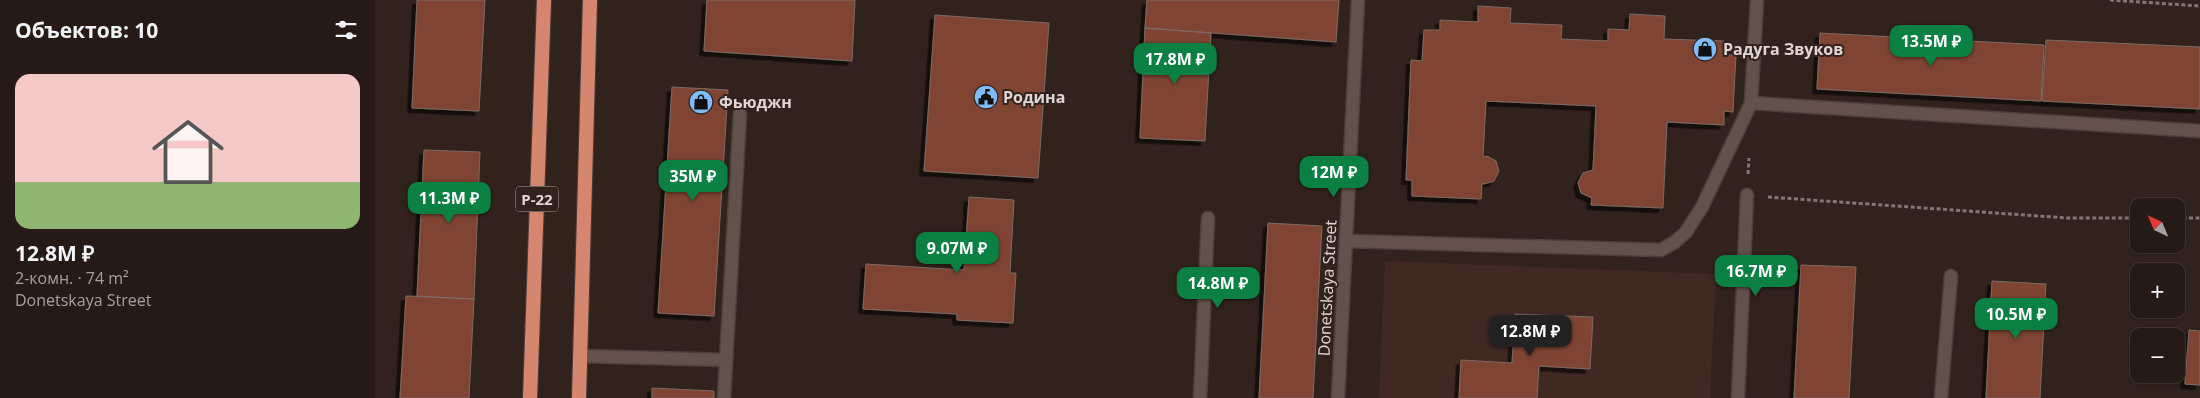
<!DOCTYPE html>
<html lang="ru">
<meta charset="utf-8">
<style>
body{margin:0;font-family:"Open Sans",sans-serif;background:#322723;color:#f1f3f6;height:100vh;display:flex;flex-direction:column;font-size:19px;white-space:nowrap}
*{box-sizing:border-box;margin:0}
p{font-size:16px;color:#a4a1a1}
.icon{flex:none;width:28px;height:28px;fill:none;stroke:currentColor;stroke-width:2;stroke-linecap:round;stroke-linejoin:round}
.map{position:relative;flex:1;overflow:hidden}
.sheet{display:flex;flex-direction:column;background:#261a16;width:375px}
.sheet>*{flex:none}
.needle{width:32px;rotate:316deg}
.controls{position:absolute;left:1755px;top:198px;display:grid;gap:10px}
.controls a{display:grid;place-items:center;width:55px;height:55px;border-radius:10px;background:#261a16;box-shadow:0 1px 4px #0004,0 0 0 1px #423835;font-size:25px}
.price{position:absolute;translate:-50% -42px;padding:0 11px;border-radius:10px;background:#0b8043;color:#fff;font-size:16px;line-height:32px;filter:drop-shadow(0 1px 2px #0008)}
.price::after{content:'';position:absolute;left:50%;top:30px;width:15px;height:11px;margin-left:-8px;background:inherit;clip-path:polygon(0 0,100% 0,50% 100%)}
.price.selected{background:#222;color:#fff}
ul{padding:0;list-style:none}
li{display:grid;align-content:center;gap:10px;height:265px;padding:0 15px}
li span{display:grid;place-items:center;height:155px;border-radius:15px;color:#555}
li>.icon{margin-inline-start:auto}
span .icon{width:90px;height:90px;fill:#fffc;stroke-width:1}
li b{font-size:21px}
h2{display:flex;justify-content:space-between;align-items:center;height:60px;padding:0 15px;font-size:21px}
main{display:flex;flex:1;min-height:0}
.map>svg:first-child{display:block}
</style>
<main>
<section class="sheet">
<h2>Объектов: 10<svg class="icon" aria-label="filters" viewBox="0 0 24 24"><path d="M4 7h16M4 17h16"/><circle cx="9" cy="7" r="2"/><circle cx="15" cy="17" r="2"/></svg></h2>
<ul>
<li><span style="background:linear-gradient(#f6c9c9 70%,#8fb573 0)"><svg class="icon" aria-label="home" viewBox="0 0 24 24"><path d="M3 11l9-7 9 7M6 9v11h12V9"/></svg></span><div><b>12.8M ₽</b><p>2-комн. · 74 m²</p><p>Donetskaya Street</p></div></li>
</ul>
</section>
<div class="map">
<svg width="1825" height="398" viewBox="0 0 1825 398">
<defs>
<filter id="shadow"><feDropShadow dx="-4.5" dy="4.5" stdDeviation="0" flood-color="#0009"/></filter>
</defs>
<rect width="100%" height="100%" fill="#32221d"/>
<path fill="#402923" d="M 1010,261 L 1341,274 L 1335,398 L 1004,398 Z"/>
<path fill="#7f4433" stroke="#7e6b65" filter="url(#shadow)" d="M 42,0 L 110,0 L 104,111 L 37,108 Z
M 332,0 L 480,0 L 477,61 L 329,51 Z
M 772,0 L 964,0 L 961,42 L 770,28 Z
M 1103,6 L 1136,8 L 1135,23 L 1187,25 L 1186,39 L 1233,41 L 1233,29 L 1254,30 L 1255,14 L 1290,16 L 1289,39 L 1349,41 L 1348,55 L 1361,55 L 1358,112 L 1349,111 L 1349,125 L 1292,122 L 1288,208 L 1216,205 L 1217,198 L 1206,193 L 1203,183 L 1208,173 L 1218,170 L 1221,106 L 1111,101 L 1108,157 L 1112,156 L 1121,161 L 1124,171 L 1119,181 L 1109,184 L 1107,183 L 1106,199 L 1037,196 L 1037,180 L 1031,180 L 1036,60 L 1047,61 L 1049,30 L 1065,30 L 1065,20 L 1103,22 Z
M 560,15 L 674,23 L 663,178 L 549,171 Z
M 770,28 L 836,33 L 830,141 L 765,138 Z
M 1445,33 L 1669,45 L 1666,101 L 1442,89 Z
M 1671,40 L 1825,47 L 1825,109 L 1667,101 Z
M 297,87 L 353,90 L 339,316 L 283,313 Z
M 49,150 L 105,152 L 99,299 L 42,296 Z
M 594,197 L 639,200 L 635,273 L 641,273 L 638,323 L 582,320 L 582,314 L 488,309 L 491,264 L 589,270 Z
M 893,223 L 947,226 L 938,398 L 884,398 Z
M 1426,265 L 1481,267 L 1474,398 L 1419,398 Z
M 1617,281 L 1671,284 L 1665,398 L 1611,398 Z
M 31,296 L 99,299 L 94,398 L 25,398 Z
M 1140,314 L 1218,317 L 1215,369 L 1164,366 L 1162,398 L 1084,398 L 1086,360 L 1137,363 Z
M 1814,330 L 1825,331 L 1825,385 L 1810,384 Z
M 277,388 L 339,391 L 339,398 L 277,398 Z"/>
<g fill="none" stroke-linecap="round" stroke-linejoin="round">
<g stroke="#4d403c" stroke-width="15">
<path id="service" d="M 971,241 L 1286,250 L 1300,242 L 1311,232 L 1327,207 L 1376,103 L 1825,131
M 205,356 L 351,360
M 349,398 L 365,114
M 1566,398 L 1576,276"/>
</g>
<g stroke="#4d403c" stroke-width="15">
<path id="minor" d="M 1376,103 L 1382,0
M 825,398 L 833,218
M 963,398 L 983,0
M 1363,398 L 1372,195"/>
</g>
<g stroke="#4d403c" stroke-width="16">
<path id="trunk" d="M 155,398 L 169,0
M 204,398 L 215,0"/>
</g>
<path stroke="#847672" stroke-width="3" stroke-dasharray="4 2.5" stroke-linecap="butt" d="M 1735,0 L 1825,6
M 1373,174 L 1374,158
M 1393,197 L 1692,218 L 1764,218
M 1801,218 L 1825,218"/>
<use href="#service" stroke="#63514b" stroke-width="12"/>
<use href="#minor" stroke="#63514b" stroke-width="12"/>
<use href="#trunk" stroke="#d6866f" stroke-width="14"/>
</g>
<defs>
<g id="shop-disc" transform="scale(1.25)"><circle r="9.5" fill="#7fbdfa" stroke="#32221d"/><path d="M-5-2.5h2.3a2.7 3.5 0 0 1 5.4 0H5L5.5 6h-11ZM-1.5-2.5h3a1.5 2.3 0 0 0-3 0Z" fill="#111"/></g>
<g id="civic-disc" transform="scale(1.25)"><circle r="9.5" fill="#7fbdfa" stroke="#32221d"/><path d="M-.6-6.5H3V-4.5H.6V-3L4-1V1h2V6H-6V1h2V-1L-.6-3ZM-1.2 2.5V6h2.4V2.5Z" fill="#111"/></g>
</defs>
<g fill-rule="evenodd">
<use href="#shop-disc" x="1330" y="49"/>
<use href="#civic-disc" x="611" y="97"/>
<use href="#shop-disc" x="326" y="102"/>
</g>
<g text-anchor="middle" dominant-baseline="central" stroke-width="4" stroke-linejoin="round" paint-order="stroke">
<rect fill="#32221d" stroke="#ac9f9c" stroke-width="1" x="141" y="186.5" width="42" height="25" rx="4"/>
<g font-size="15" font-weight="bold" fill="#e0d5d2">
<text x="162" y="199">Р-22</text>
</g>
<g font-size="16" font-weight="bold" fill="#e0d5d2" stroke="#32221d" text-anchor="start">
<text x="1348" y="49">Радуга Звуков</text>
<text x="628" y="97">Родина</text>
<text x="344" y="102">Фьюджн</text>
</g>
<g font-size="16" fill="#e0d5d2" stroke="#32221d">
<text transform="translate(952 288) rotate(-87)">Donetskaya Street</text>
</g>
</g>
</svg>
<div class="controls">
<a><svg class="needle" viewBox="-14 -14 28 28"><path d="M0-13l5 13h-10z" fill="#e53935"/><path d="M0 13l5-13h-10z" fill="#a4a1a1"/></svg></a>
<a>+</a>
<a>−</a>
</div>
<b class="price" style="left:1556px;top:67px">13.5M ₽</b>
<b class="price" style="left:800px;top:85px">17.8M ₽</b>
<b class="price" style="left:959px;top:198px">12M ₽</b>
<b class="price" style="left:318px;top:202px">35M ₽</b>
<b class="price" style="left:74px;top:224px">11.3M ₽</b>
<b class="price" style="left:582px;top:274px">9.07M ₽</b>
<b class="price" style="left:1381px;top:297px">16.7M ₽</b>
<b class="price" style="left:843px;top:309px">14.8M ₽</b>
<b class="price" style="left:1641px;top:340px">10.5M ₽</b>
<b class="price selected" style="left:1155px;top:357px">12.8M ₽</b>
</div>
</main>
